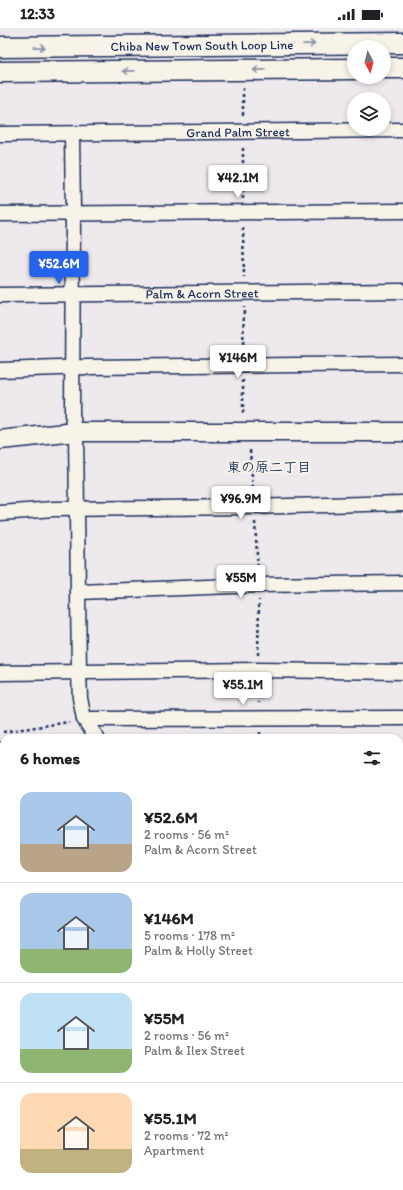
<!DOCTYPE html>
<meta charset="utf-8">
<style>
body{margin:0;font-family:Itim,"Klee One",sans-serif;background:#f2f2f2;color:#202124;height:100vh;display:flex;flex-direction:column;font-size:15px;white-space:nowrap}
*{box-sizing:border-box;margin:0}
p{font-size:13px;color:#757577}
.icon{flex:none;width:22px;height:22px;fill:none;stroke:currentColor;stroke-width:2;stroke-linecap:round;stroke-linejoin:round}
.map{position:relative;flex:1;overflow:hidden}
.sheet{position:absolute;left:0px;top:706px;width:403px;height:456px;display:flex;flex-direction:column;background:#fff;border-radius:12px 12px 0 0;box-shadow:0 2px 6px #0003}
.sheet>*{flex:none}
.needle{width:26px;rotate:173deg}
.fabs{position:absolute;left:347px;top:12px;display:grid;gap:8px}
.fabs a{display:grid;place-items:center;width:44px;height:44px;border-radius:50%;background:#fff;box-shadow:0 2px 6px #0003;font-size:20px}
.price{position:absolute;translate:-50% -34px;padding:0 9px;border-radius:4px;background:#fff;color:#222;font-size:13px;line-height:26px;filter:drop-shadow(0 1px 2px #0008)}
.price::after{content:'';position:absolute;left:50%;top:24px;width:12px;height:9px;margin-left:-6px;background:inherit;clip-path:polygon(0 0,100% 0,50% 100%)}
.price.active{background:#2563eb;color:#fff}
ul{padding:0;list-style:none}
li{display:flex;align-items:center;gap:12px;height:100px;padding:0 20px}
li+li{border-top:1px solid #e0e0e0}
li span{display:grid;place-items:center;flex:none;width:112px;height:80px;border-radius:12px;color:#555}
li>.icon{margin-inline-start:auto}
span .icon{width:48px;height:48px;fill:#fffc;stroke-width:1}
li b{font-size:17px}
h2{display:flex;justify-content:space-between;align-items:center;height:48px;padding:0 20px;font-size:17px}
.status{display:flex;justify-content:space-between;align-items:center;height:28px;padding:0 20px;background:#fff;direction:ltr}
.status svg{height:11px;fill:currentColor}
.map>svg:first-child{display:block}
</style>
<div class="status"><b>12:33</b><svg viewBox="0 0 49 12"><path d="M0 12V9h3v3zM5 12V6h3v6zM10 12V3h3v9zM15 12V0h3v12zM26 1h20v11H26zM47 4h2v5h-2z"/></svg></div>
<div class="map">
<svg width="403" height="1162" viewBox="0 0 403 1162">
<rect width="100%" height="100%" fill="#eee9ed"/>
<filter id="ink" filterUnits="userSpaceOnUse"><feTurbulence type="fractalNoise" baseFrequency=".025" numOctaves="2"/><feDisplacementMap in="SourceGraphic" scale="8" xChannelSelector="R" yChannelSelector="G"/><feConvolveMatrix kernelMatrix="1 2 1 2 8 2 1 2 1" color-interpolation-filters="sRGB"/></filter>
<g filter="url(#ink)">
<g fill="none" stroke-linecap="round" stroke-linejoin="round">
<g stroke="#1b2f5e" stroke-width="17">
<g id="minor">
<path id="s1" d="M 0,106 L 403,102"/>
<path d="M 72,106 L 73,185 L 72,387 L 76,404 L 79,645 L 80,670 L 84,691 L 97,710"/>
<path d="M 0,186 L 403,183"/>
<path id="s2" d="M 0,267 L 403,263"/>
<path d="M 0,342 L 88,339 L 403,336"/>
<path d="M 0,485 L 54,481 L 249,479 L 403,475"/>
<path d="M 79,564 L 259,557 L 403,555"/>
<path d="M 0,645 L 258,642 L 403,644"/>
<path d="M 84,691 L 403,690"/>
<path d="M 399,773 L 403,773"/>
</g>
</g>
<g stroke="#1b2f5e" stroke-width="21">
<path id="tertiary" d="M 0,412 L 76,404 L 403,404
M 0,724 L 4,726
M 399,846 L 403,846"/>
</g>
<g stroke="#1b2f5e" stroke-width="23">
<g id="secondary">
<path id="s3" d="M 0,19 L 403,15"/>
<path d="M 384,40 L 403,40"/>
<path d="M 0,44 L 354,41"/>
</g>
</g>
<g stroke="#1b2f5e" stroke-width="25">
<path id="trunk" d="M 0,1101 L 4,1102
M 5,1158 L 16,1162
M 177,1158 L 189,1162"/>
</g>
<path stroke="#1b2f5e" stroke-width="2.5" stroke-dasharray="3 3" stroke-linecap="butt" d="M 243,60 L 243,89
M 243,171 L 243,118
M 243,200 L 244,250
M 243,322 L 244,279
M 243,385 L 243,351
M 250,422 L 253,463
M 255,494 L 258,543
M 258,627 L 259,572
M 259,656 L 259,675
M 3,704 L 69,694
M 260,704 L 260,710"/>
<use href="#minor" stroke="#f7f3e8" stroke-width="14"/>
<use href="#tertiary" stroke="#f7f3e8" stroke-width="18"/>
<use href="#secondary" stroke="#f7f3e8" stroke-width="20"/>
<use href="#trunk" stroke="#f7f3e8" stroke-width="22"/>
</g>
<defs><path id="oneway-shaft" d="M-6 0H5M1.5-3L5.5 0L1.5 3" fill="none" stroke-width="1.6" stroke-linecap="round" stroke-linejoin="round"/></defs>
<g stroke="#8991a3">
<use href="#oneway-shaft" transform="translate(309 16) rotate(-1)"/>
<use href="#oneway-shaft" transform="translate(39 19) rotate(-1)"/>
<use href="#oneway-shaft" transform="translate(259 42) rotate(179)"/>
<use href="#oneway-shaft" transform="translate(129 43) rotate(179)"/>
</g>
</g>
<g text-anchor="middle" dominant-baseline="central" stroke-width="4" stroke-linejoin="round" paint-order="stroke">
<g font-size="13" fill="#1b2f5e" stroke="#f7f3e8">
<text stroke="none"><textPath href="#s3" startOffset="202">Chiba New Town South Loop Line</textPath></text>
<text stroke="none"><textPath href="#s1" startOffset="238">Grand Palm Street</textPath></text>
<text stroke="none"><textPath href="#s2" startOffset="202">Palm &amp; Acorn Street</textPath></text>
</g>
<g font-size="14" font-weight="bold" fill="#1b2f5e" stroke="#f7f3e8">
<text x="269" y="439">東の原二丁目</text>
</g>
</g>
</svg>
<div class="fabs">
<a><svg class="needle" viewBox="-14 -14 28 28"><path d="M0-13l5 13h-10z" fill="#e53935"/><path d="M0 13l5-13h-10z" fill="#757577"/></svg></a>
<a><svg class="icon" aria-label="layers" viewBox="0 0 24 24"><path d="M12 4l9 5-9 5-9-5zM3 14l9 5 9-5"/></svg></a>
</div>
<b class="price" style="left:238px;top:171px">¥42.1M</b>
<b class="price active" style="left:59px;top:257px">¥52.6M</b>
<b class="price" style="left:238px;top:351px">¥146M</b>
<b class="price" style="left:241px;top:492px">¥96.9M</b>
<b class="price" style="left:241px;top:571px">¥55M</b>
<b class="price" style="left:243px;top:678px">¥55.1M</b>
<section class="sheet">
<h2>6 homes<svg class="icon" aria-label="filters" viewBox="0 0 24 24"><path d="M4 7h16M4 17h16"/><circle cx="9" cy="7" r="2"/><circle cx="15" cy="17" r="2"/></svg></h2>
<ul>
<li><span style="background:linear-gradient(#a9c7e8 65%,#b9a48a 0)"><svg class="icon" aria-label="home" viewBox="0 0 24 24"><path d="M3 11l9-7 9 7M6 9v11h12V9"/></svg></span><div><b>¥52.6M</b><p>2 rooms · 56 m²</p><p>Palm &amp; Acorn Street</p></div></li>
<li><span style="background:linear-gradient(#a9c7e8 70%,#8fb573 0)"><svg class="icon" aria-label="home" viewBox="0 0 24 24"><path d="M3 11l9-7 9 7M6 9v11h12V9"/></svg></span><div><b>¥146M</b><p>5 rooms · 178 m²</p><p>Palm &amp; Holly Street</p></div></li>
<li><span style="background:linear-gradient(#bfe0f5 70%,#8fb573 0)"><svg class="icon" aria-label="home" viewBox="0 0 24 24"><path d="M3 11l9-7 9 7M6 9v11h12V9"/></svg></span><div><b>¥55M</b><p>2 rooms · 56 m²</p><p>Palm &amp; Ilex Street</p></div></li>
<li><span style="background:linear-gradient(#ffd9b3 70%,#c2b280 0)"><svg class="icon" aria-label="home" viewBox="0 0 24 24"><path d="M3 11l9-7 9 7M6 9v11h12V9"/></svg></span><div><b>¥55.1M</b><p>2 rooms · 72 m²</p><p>Apartment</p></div></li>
</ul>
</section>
</div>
